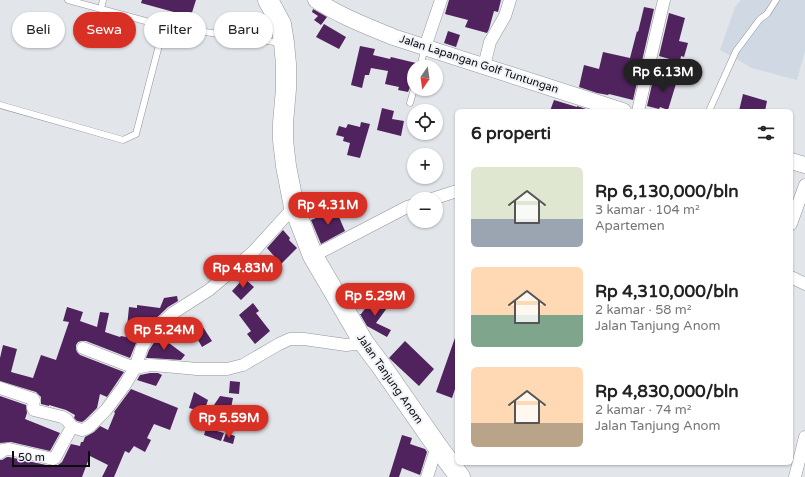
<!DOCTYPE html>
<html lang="id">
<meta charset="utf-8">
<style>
body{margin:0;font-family:"Varela Round",sans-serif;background:#f2f2f2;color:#222;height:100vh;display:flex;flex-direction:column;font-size:15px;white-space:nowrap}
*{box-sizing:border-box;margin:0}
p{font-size:13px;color:#767676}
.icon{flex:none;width:22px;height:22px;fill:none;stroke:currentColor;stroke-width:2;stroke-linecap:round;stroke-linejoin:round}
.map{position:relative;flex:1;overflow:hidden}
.side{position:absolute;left:455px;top:109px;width:338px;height:356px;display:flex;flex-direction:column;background:#fff;border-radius:6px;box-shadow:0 1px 3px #0004}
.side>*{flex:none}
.guide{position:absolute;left:12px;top:12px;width:380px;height:36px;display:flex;gap:8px}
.needle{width:26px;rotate:193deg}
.controls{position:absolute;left:407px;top:60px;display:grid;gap:8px}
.controls a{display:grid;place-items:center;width:36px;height:36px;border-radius:50%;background:#fff;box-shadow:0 1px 3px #0004;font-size:20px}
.scale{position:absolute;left:12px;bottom:10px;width:78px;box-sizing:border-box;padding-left:4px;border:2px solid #0b0c0e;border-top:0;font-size:11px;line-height:14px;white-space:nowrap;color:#0b0c0e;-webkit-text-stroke:3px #eff2f7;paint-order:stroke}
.price{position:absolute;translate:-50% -34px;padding:0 9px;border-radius:14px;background:#d93025;color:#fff;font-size:13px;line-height:26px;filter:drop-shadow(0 1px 2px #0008)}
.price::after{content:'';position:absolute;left:50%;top:24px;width:12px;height:9px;margin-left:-6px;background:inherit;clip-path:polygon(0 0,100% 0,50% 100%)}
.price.active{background:#222;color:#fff}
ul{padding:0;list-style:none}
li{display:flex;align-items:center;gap:12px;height:100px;padding:0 16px}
li span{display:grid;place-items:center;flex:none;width:112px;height:80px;border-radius:6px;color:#555}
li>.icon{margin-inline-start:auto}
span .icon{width:48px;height:48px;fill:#fffc;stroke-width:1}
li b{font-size:17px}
h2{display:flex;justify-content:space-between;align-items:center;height:48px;padding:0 16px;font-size:17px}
.chip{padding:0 14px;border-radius:18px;background:#fff;box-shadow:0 1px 3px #0004;font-size:14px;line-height:36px}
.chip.active{background:#d93025;color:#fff}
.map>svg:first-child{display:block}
</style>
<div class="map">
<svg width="805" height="477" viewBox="0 0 805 477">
<rect width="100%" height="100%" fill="#e2e5ea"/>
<path fill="#d0d9e3" d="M 741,0 L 805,0 L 805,51 L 797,80 L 752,68 L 720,50 L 735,7 Z"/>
<path fill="#50235e" d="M 142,0 L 196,0 L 188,25 L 179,23 L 181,14 L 141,3 Z
M 449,0 L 501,0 L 498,12 L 494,11 L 489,29 L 487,33 L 465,27 L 468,20 L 445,14 Z
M 644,7 L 654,9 L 633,100 L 609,94 L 608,95 L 597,93 L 579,87 L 584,65 L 599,69 L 603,52 L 630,58 L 637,31 L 638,32 Z
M 313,9 L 327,17 L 321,25 L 314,20 L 318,16 L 312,12 Z
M 669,13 L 685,18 L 679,41 L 688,43 L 684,57 L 681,56 L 680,62 L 659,56 Z
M 324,24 L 346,37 L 339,49 L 316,37 Z
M 448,31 L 460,35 L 456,47 L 444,43 Z
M 360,46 L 375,49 L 373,55 L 390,59 L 391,57 L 416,63 L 415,67 L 414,67 L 414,73 L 411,85 L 408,92 L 398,90 L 399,87 L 385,84 L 388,71 L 371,68 L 369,75 L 365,75 L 362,88 L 351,85 Z
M 672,72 L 679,74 L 668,110 L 660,107 L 659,109 L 647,106 L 653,80 L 668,84 Z
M 743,94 L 767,101 L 765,111 L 739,111 Z
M 554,100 L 577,107 L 577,106 L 592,111 L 550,111 Z
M 382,108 L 394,111 L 392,119 L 404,121 L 401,136 L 377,130 Z
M 361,122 L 370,124 L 360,158 L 347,155 L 350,143 L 343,141 L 344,137 L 336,135 L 339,126 L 346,128 L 348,124 L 360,127 Z
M 336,210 L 345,231 L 321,244 L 311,220 Z
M 283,230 L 290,238 L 289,240 L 297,248 L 280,265 L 272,257 L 274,256 L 267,248 Z
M 244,278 L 254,287 L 241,300 L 232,291 Z
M 177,296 L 178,301 L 168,307 L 145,329 L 136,343 L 130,358 L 86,341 L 81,341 L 78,342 L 76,345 L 76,349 L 77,352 L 80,355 L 124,372 L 107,397 L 100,394 L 97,408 L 85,420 L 82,422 L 77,421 L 74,418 L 75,415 L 66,410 L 49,405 L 49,406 L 41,404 L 41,397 L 36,392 L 0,381 L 0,358 L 3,345 L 17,349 L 11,372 L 33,378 L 41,355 L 56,360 L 69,322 L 63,321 L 67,307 L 83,312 L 80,321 L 97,327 L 100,312 L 109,313 L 105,332 L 120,337 L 121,336 L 126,337 L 129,307 L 137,308 L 137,305 L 160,308 L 164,298 Z
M 373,298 L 387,308 L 376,323 L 391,330 L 387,337 L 367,326 L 360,314 L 361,314 Z
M 253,303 L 259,311 L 256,313 L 270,331 L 255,344 L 247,334 L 251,331 L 239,315 Z
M 203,327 L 212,341 L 202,347 L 194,333 Z
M 456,335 L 457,336 L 457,383 L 452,398 L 436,392 Z
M 157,338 L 168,344 L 169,343 L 185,355 L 181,360 L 150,358 L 146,358 L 149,350 Z
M 405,341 L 434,369 L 419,386 L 389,358 Z
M 150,373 L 158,373 L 162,375 L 156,386 L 137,380 L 140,375 Z
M 230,381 L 240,382 L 239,394 L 229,393 Z
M 131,389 L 178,408 L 170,430 L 154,424 L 147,438 L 151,440 L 145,452 L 134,446 L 129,453 L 125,451 L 114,477 L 102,477 L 108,465 L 90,456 L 82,477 L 0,477 L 0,460 L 2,460 L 7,457 L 9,457 L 51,466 L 58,465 L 62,462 L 71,444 L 80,446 L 81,442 L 83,442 L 85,437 L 94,432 L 100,426 L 108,430 L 115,413 L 114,412 Z
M 194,392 L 208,400 L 204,412 L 189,408 Z
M 0,396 L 26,405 L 27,413 L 25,419 L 60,433 L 50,451 L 11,442 L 0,443 Z
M 220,396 L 233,398 L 231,408 L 214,405 Z
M 206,428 L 224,433 L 221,441 L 204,435 Z
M 226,433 L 235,436 L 233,444 L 223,441 Z
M 402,435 L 412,438 L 410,444 L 425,449 L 427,452 L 420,475 L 402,468 L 399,477 L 389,477 Z"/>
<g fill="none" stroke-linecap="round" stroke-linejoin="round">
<g stroke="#92959a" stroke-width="7">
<path id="service" d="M 68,0 L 164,26 L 281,43
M 101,9 L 103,0
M 420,67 L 425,47
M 410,103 L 414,89
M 0,105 L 123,140 L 136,134 L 164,26
M 709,111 L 736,51 L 760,19 L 767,14 L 776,0"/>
</g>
<g stroke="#92959a" stroke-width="13">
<path id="minor" d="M 425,47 L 441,0
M 484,66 L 490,42 L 505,16 L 510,0
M 638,111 L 664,0
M 432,199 L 457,191
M 791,224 L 805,185
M 313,256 L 407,207 L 414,205
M 791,277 L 805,284
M 83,348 L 135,368 L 150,365 L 165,366 L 197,369 L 227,369 L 243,365 L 279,344 L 290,339 L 304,339 L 346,345 L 364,343
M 0,388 L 33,399 L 34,400 L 33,408 L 34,410 L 62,417 L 67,420 L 72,427 L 82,430 L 85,429 L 90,426 L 106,410 L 124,386 L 135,368 L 142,347 L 151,333 L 173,313 L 209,290 L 228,274 L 254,251 L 294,207
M 0,453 L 3,450 L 9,449 L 53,459 L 55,458 L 64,441 L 72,427
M 427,477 L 437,446
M 795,477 L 805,437"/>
</g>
<g stroke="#92959a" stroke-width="17">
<path id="tertiary" d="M 316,0 C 340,16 367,26 393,37 L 623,111
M 791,161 L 805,165"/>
</g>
<g stroke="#92959a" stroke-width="21">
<path id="primary" d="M 268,0 L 281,24 L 284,43 L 286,64 L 286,89 L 283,123 L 283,140 L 286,166 L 294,207 L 313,256 L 364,343 L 382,367 L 437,446 L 460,477"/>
</g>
<use href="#service" stroke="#fff" stroke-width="6"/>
<use href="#minor" stroke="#fff" stroke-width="12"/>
<use href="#tertiary" stroke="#fff" stroke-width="16"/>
<use href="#primary" stroke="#fff" stroke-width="20"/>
</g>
<g text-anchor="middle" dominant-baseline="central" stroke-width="4" stroke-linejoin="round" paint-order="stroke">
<g font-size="11" fill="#0b0c0e" stroke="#eff2f7">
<text transform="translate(479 64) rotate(18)">Jalan Lapangan Golf Tuntungan</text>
<text transform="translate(390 379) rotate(55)">Jalan Tanjung Anom</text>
</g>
</g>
</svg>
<div class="controls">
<a><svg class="needle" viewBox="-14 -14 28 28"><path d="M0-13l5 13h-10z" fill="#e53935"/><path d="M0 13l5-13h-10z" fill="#767676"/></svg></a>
<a><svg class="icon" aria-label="locate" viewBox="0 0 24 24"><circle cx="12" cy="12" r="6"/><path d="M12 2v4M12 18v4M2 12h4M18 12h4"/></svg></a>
<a>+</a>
<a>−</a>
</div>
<div class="scale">50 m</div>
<b class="price active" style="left:663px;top:93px">Rp 6.13M</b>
<b class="price" style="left:328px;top:226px">Rp 4.31M</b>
<b class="price" style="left:243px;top:289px">Rp 4.83M</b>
<b class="price" style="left:375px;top:317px">Rp 5.29M</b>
<b class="price" style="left:164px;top:351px">Rp 5.24M</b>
<b class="price" style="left:229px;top:439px">Rp 5.59M</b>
<div class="guide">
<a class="chip">Beli</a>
<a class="chip active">Sewa</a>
<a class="chip">Filter</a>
<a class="chip">Baru</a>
</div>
<section class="side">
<h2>6 properti<svg class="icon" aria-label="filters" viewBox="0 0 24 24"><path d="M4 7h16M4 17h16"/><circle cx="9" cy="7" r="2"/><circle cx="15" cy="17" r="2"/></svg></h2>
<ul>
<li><span style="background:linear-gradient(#dfe7d0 65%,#9aa5b1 0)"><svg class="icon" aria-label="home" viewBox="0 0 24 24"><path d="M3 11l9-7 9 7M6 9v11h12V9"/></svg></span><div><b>Rp 6,130,000/bln</b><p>3 kamar · 104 m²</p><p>Apartemen</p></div></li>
<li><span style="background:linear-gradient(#ffd9b3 60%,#7fa58c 0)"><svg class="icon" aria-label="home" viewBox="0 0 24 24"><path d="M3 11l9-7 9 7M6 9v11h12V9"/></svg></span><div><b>Rp 4,310,000/bln</b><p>2 kamar · 58 m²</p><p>Jalan Tanjung Anom</p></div></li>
<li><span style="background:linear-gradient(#ffd9b3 70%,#b9a48a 0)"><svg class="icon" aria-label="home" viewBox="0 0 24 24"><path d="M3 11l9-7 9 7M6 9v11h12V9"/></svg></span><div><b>Rp 4,830,000/bln</b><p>2 kamar · 74 m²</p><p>Jalan Tanjung Anom</p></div></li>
</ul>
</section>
</div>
